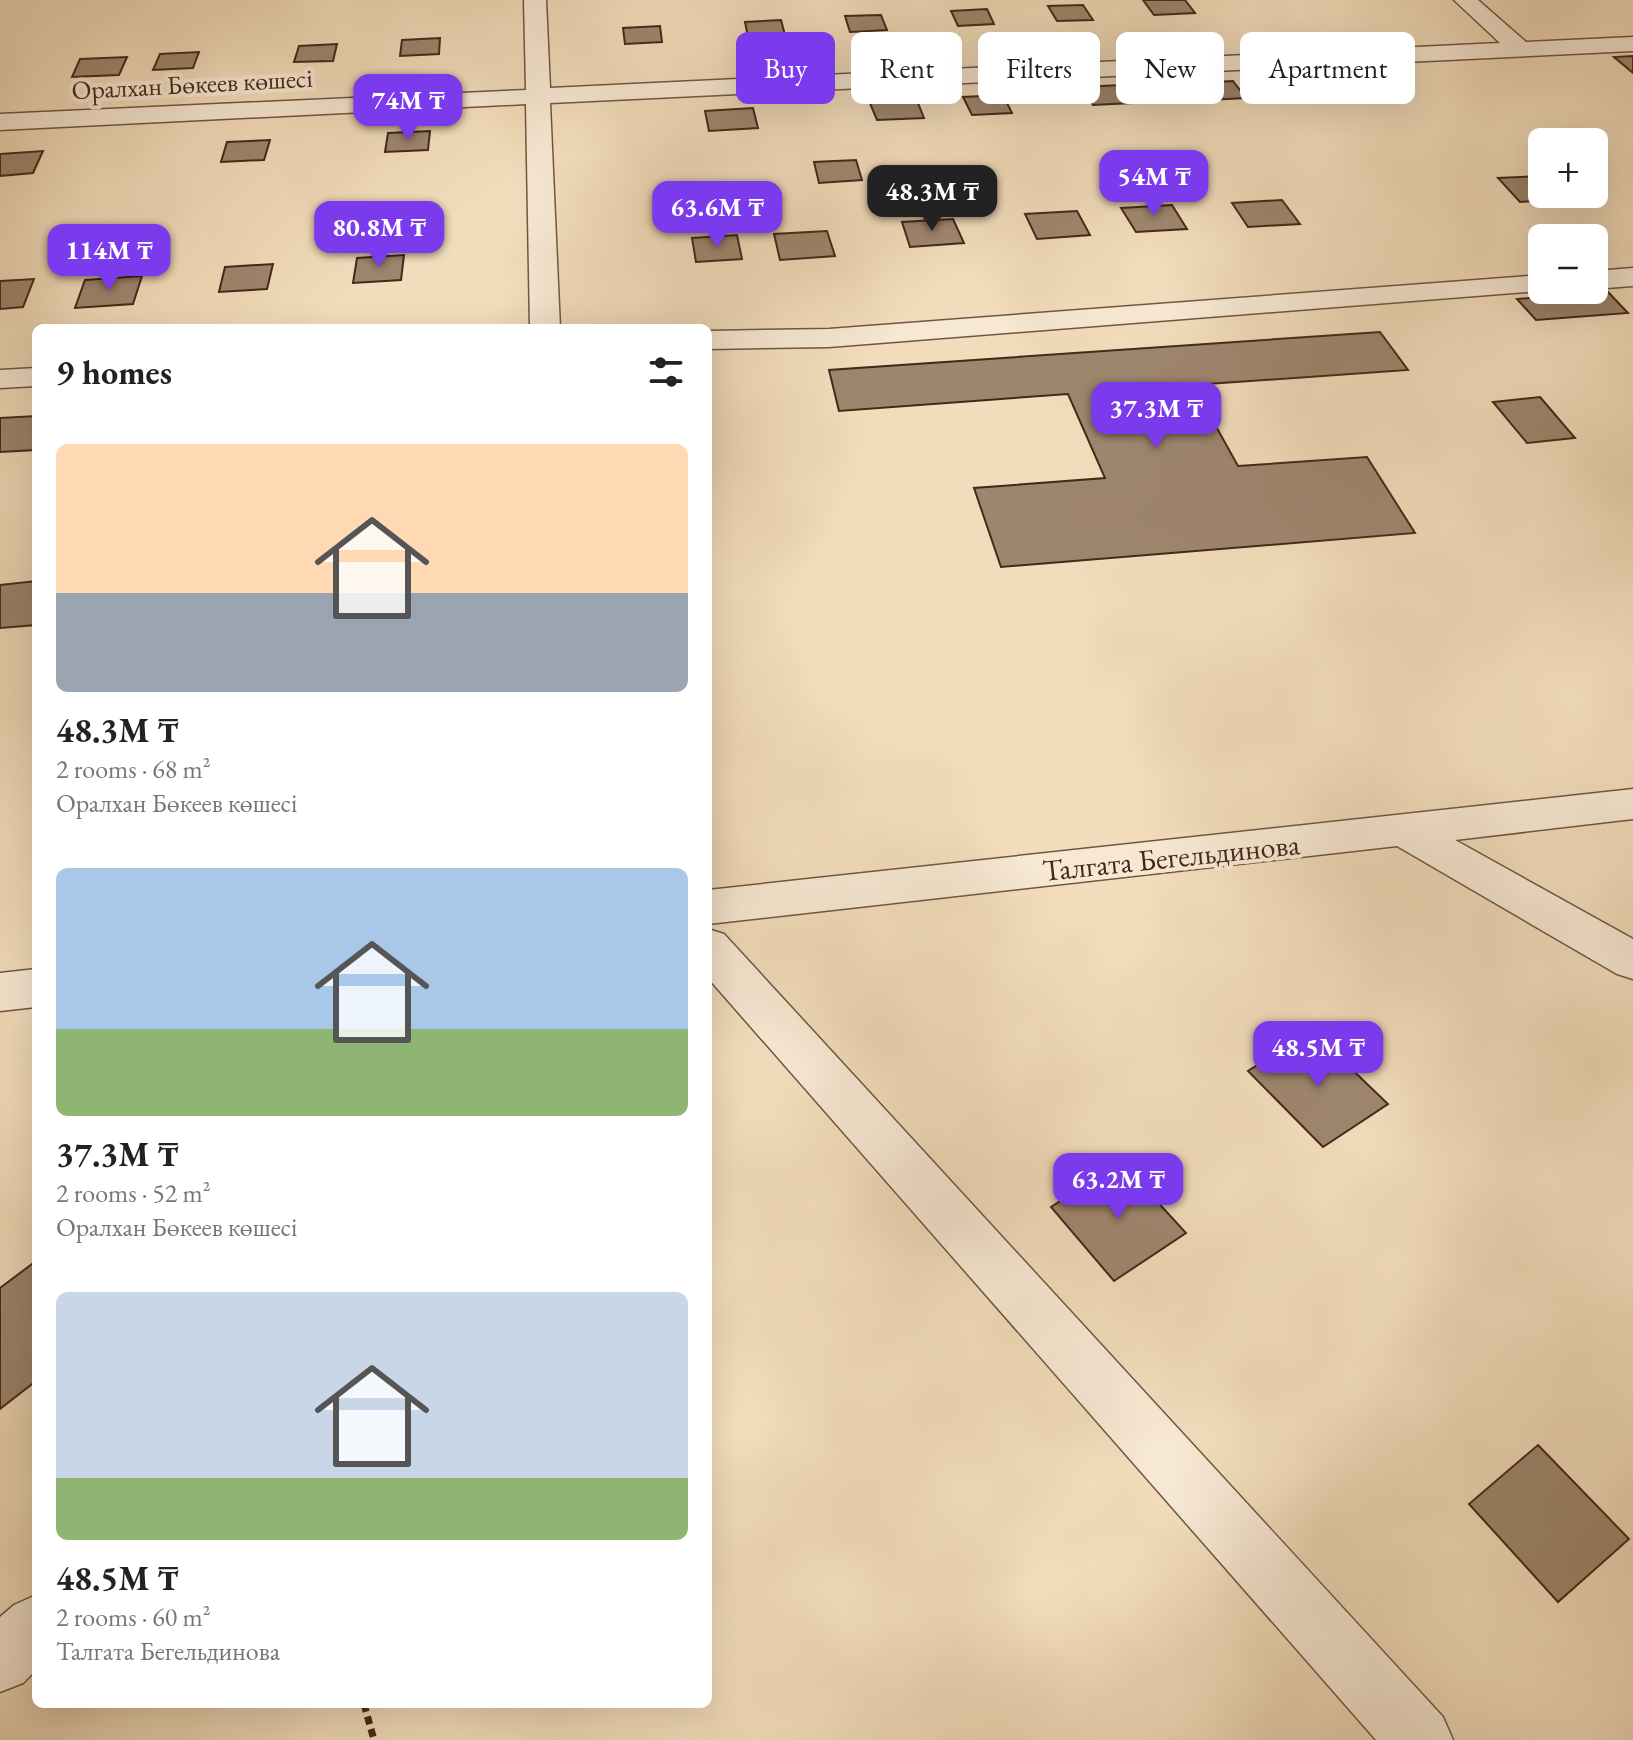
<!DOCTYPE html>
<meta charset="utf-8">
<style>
body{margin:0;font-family:"EB Garamond",serif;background:#f2f2f2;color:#222;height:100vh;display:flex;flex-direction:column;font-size:30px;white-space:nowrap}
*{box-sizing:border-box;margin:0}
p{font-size:26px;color:#767676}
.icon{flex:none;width:44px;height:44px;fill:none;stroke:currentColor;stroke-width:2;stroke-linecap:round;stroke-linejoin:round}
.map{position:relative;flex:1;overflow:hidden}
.drawer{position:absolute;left:32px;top:324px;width:680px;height:1384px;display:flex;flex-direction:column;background:#fff;border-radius:12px;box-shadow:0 8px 32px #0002}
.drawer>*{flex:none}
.guide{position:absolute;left:736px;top:32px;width:760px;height:72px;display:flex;gap:16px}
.fabs{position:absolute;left:1528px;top:128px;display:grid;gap:16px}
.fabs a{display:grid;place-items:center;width:80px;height:80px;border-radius:12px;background:#fff;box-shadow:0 8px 32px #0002;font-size:40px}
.price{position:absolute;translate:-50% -68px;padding:0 18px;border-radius:16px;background:#7c3aed;color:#fff;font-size:26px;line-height:52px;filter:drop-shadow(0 2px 4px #0008)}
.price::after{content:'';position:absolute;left:50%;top:48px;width:24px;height:18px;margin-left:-12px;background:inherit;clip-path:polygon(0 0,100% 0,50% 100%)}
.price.selected{background:#222;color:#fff}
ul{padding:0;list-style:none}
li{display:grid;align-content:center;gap:16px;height:424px;padding:0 24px}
li span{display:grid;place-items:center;height:248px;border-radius:12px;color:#555}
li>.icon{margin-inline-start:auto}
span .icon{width:144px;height:144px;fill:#fffc;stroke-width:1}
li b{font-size:34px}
h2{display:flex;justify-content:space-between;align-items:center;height:96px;padding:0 24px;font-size:34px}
.chip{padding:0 28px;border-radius:12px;background:#fff;box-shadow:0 8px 32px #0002;font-size:28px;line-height:72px}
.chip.selected{background:#7c3aed;color:#fff}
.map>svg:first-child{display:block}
</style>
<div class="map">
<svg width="1633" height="1740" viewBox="0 0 1633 1740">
<rect width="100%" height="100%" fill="#f2dcbb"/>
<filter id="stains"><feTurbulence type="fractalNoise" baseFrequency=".0025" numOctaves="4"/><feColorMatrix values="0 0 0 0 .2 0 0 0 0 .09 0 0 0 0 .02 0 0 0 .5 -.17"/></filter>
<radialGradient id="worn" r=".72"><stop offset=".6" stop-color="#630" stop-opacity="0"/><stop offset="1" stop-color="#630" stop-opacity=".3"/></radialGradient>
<path fill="#9e866e" stroke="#44291a" stroke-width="2" d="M 1143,0 L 1185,0 L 1195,13 L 1154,15 Z
M 1083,5 L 1093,20 L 1057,21 L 1048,6 Z
M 987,9 L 994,24 L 958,26 L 951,11 Z
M 881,15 L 887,30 L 850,32 L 845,16 Z
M 781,20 L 785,35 L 748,37 L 745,22 Z
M 660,26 L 662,42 L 625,44 L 623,28 Z
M 440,38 L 439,54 L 400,56 L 402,40 Z
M 337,44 L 333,61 L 294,62 L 299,46 Z
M 199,52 L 193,68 L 153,70 L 160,54 Z
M 1633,56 L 1633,73 L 1614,57 Z
M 127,57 L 119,75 L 72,77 L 80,59 Z
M 1233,81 L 1246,98 L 1207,100 L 1195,83 Z
M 1121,85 L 1132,103 L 1093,105 L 1082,87 Z
M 1003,95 L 1012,113 L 972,115 L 963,97 Z
M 916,98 L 924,118 L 877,120 L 869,101 Z
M 753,108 L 758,128 L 709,131 L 705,111 Z
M 430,131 L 428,150 L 385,152 L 388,133 Z
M 270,140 L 264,160 L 221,162 L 227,142 Z
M 43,151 L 33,173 L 0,176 L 0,154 Z
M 856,160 L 862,180 L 819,183 L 814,162 Z
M 1542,176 L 1542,194 L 1565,194 L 1569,198 L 1520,202 L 1498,178 Z
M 1282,200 L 1300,224 L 1248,227 L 1232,203 Z
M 1172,205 L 1187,229 L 1136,232 L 1121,208 Z
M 1077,211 L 1090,235 L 1037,239 L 1025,214 Z
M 953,219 L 964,243 L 910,247 L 902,222 Z
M 827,231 L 835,256 L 780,260 L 774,234 Z
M 737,235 L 742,259 L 696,262 L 692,238 Z
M 404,255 L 401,280 L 353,283 L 357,258 Z
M 273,264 L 267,289 L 219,292 L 225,267 Z
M 142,276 L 133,304 L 75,308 L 85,280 Z
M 34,279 L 23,307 L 0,309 L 0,281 Z
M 1608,292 L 1628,313 L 1536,320 L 1517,299 Z
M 1380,332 L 1408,370 L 1193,385 L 1238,466 L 1367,457 L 1415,533 L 1001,567 L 974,488 L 1105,478 L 1068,394 L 839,411 L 829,370 Z
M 1540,397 L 1575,438 L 1527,443 L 1493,402 Z
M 36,416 L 36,450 L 0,452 L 0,418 Z
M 36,581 L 36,625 L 0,628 L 0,585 Z
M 1312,1031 L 1388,1104 L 1323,1147 L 1248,1071 Z
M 1121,1162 L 1186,1233 L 1114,1281 L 1051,1207 Z
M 36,1261 L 36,1381 L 0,1409 L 0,1288 Z
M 1538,1445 L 1629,1539 L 1558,1602 L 1469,1504 Z"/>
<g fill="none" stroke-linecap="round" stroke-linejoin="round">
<g stroke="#705642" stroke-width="3">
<path id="minor" d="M 524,0 L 546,0 L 550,88 L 1500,43 L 1454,0 L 1478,0 L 1526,42 L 1633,37 L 1633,51 L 550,103 L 560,328 L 530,328 L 526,104 L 0,130 L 0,114 L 526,90 Z
M 1633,268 L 1633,286 L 1594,289 L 1594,271 Z
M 1542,275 L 1542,290 L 1552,290 L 829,347 L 708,349 L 708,331 L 829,329 Z
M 36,368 L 36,386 L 0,388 L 0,370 Z
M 1633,789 L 1633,819 L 1455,840 L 1633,939 L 1633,979 L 1617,974 L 1397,846 L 708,924 L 708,890 Z
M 708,929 L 724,934 L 1443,1717 L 1453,1740 L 1376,1740 L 708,978 Z
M 36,969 L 36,1007 L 0,1011 L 0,973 Z
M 36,1595 L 36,1670 L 23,1683 L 0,1692 L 0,1617 L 14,1605 Z"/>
</g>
<path stroke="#44291a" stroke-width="7" stroke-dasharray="8 5" stroke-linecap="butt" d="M 364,1704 L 374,1740"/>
<use href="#minor" fill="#f7e8d3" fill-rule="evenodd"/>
</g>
<g text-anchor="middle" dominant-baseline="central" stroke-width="8" stroke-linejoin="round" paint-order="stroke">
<g font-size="26" fill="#44291a" stroke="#f7e8d3">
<text transform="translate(192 84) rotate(-3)">Оралхан Бөкеев көшесі</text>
</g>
<g font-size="30" fill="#44291a" stroke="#f7e8d3">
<text transform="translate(1171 857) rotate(-6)">Талгата Бегельдинова</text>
</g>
</g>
<rect width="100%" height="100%" filter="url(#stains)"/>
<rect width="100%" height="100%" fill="url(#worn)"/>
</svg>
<div class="fabs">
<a>+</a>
<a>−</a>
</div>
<b class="price" style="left:408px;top:142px">74M ₸</b>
<b class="price" style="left:1154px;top:218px">54M ₸</b>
<b class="price selected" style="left:932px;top:233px">48.3M ₸</b>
<b class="price" style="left:717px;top:249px">63.6M ₸</b>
<b class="price" style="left:379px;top:269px">80.8M ₸</b>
<b class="price" style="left:109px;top:292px">114M ₸</b>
<b class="price" style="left:1156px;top:450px">37.3M ₸</b>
<b class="price" style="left:1318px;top:1089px">48.5M ₸</b>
<b class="price" style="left:1118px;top:1221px">63.2M ₸</b>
<div class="guide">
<a class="chip selected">Buy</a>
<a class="chip">Rent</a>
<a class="chip">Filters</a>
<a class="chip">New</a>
<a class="chip">Apartment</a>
</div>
<section class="drawer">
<h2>9 homes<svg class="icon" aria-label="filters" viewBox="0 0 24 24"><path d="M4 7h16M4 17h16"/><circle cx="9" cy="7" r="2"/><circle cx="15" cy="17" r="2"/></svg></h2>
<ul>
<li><span style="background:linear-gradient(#ffd9b3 60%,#9aa5b1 0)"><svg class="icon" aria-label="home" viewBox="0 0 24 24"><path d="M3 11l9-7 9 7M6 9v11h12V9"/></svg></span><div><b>48.3M ₸</b><p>2 rooms · 68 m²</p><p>Оралхан Бөкеев көшесі</p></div></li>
<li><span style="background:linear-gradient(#a9c7e8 65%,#8fb573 0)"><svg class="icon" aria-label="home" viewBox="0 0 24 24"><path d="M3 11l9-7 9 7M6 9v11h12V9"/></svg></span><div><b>37.3M ₸</b><p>2 rooms · 52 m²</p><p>Оралхан Бөкеев көшесі</p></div></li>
<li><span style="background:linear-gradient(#c9d6e8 75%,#8fb573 0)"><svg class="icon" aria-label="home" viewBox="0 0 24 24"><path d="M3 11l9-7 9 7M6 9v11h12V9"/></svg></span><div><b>48.5M ₸</b><p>2 rooms · 60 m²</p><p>Талгата Бегельдинова</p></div></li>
</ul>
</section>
</div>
